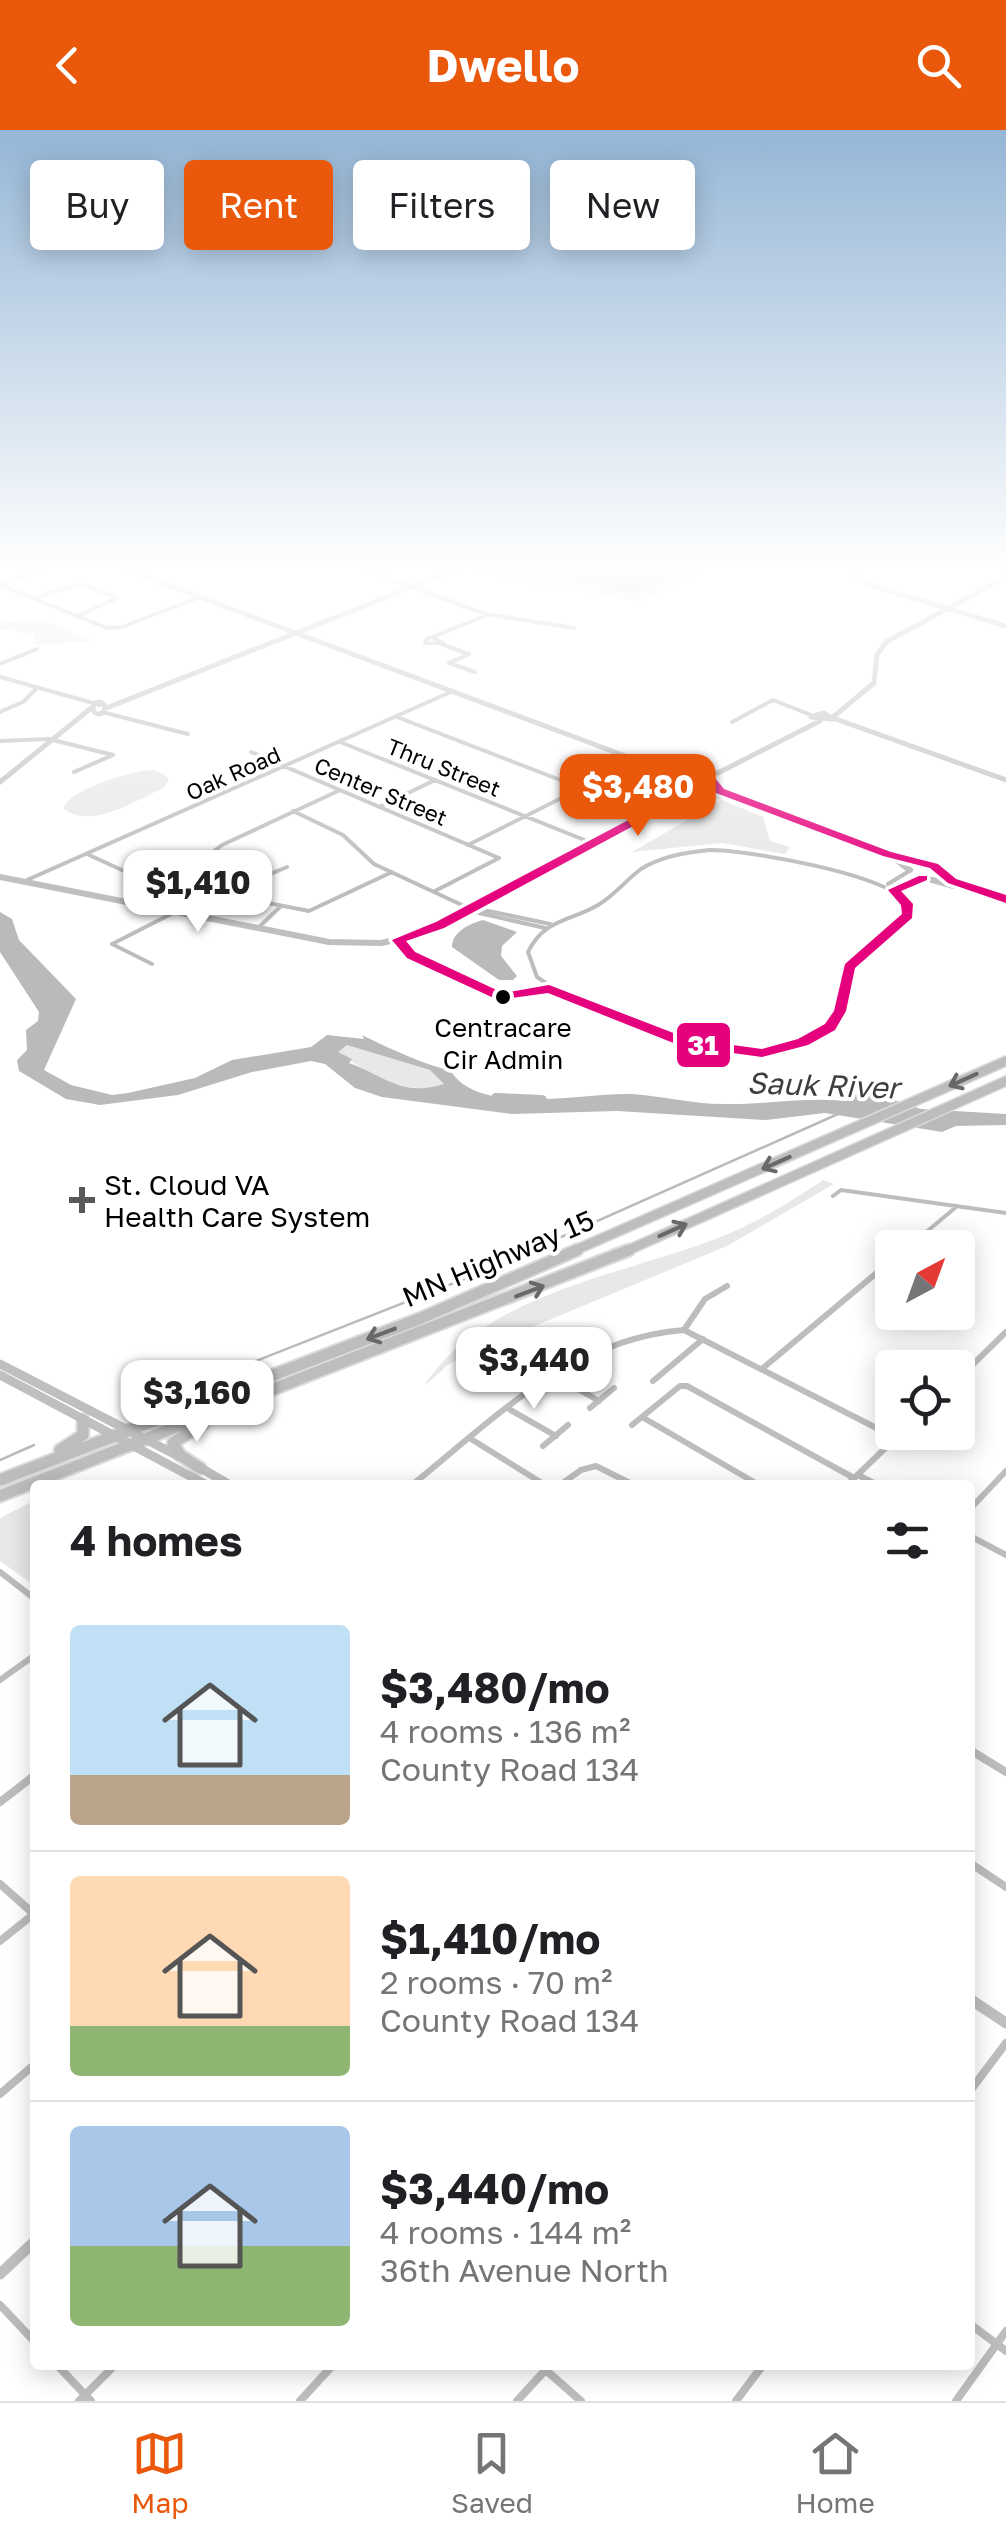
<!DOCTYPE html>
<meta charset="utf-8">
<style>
body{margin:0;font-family:"Golos Text",sans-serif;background:#f2f2f2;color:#202124;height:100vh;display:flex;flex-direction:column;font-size:38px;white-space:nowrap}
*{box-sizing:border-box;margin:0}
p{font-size:32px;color:#757577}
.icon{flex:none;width:55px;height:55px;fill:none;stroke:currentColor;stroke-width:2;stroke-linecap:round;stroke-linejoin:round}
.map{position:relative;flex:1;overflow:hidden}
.drawer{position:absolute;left:30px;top:1350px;width:945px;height:890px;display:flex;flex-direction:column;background:#fff;border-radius:10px;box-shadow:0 5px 25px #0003}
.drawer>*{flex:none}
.top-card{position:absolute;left:30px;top:30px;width:948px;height:90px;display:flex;gap:20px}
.needle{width:65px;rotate:41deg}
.buttons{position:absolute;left:875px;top:1100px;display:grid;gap:20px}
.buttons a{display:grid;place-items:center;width:100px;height:100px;border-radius:10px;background:#fff;box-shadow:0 5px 25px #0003;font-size:50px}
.price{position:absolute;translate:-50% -85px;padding:0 22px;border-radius:20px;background:#fff;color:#222;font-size:32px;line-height:65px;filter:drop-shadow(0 2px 5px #0008)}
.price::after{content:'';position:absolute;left:50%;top:60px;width:30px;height:22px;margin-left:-15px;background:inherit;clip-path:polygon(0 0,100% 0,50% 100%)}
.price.selected{background:#ea580c;color:#fff}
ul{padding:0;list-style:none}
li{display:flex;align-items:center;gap:30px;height:250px;padding:0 40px}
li+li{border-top:2px solid #e0e0e0}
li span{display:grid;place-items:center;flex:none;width:280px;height:200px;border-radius:10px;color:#555}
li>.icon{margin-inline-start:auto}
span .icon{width:120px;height:120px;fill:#fffc;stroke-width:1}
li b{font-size:42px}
h2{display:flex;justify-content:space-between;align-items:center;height:120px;padding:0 40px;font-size:42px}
.chip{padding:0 35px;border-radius:10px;background:#fff;box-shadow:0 5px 25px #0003;font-size:35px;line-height:90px}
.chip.selected{background:#ea580c;color:#fff}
header{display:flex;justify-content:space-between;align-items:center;height:130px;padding:0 40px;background:#ea580c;color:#fff;font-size:45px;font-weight:700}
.menu{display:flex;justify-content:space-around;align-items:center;height:140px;border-top:2px solid #e0e0e0;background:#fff;font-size:28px;color:#757577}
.menu a{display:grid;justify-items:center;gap:5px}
.menu .selected{color:#ea580c}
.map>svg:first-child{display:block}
</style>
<header><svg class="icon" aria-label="back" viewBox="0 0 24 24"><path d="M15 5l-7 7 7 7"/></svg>Dwello<svg class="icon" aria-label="search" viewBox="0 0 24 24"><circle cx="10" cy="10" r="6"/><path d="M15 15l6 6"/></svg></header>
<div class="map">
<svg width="1006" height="2271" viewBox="0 0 1006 2271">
<rect width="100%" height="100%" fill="#fff"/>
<path fill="#e8e8e8" d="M 712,438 L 641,471 L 558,457 L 547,459 L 468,439 Z
M 43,490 L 92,511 L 37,515 L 34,504 L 0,499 L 0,493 Z
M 155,640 L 169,648 L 165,657 C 137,670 91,700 64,679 C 67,660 135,639 155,640 Z
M 722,670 L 763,687 L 770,711 L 790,717 L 785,724 L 722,713 L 632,722 Z
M 347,915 L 430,940 L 445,954 C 404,968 368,943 337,922 Z
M 823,1050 L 834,1054 L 727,1116 L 474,1221 L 448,1235 L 424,1256 C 484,1164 619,1146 715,1109 C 753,1095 789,1073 823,1050 Z
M 35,1370 L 35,1456 L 0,1431 L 0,1388 Z"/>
<path fill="#bababa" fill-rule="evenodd" d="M 525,438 L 692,438 L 643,461 L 627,463 L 589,453 L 532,448 Z
M 0,782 L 12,789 L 19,810 L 76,869 L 44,940 L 71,955 L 112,965 L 128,963 L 195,948 L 232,930 L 311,917 L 327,905 L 364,909 L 362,905 C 384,916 429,937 450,940 C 479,988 582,962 632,964 C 662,966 692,974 723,974 C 765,975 804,967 846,971 L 851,960 L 860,959 L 921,979 L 1006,984 L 1006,995 L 956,996 L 942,1002 L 825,983 L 766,990 L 617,981 L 512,984 L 382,967 L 355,958 L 325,934 L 311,931 L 252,942 L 178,965 L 100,975 L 66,969 L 19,941 L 17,930 L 27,920 L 26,900 L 38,891 L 39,882 L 0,822 ZM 347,915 L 430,940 L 444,954 C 401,967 387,947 349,933 L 352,929 L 338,922 Z
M 483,790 L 517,802 L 502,816 L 501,826 L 517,846 L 513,850 L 499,850 L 452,817 C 452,802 469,794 483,790 Z"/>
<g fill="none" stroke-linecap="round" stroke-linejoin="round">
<path stroke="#bababa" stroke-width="2.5" d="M 129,1281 L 487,1140 L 838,984
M 0,1330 L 34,1315"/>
<path stroke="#bababa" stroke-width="10" d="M 496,968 L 542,970"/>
<g stroke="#dbdbdb" stroke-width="12">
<path id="highway-far1" d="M 571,1122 L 1006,931
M 624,1122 L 1006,951"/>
</g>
<g stroke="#dbdbdb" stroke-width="15">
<path id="highway" d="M 60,1320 L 83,1305 L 83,1290
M 200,1338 L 180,1325 L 173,1313 L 203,1293
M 0,1350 L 419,1189 L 577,1120
M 0,1366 L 629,1120"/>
</g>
<path stroke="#bdbdbd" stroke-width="4" d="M 359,438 L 486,484 L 574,498
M 0,455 L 107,498 L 122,497 L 200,467
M 0,455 L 47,438
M 37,467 L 81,454 L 117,468 L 78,486
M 434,508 L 443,513 L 425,513 L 427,509 L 485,486
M 441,514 L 469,524 L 449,533 L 475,542
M 0,534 L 37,519
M 0,547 L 100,575
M 0,582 L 23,572 L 35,560
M 102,582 L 188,604
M 397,587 L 581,658
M 732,592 L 773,570 L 811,585
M 0,611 L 49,609 L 113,625 L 74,642
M 340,612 L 592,713
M 251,622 L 499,728
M 379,677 L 435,650
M 293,681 L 343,705 L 374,734 L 479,783 L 545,798
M 468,715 L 635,631
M 710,720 C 748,720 886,744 907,773 L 905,791 L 856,828 L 831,896 L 806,911 L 769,922 L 744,923 L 699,915 L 568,868 L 537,847 L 528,822 C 544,789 569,792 598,775 C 614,766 626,750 641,739 C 661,726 687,722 710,720 Z
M 87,724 L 139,748 L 309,781 L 392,742
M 27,750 L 453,561
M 171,753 L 222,715 L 338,661
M 888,754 L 911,740
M 894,760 L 923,748
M 435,761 L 499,728
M 239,766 L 254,751 L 287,737
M 474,778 L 550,794
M 258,798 L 281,776
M 152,834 L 112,814 L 175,782
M 833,1066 L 841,1060 L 1006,1083
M 907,1118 L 955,1078"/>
<path stroke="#bdbdbd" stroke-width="6" d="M 684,1200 L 705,1169 L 727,1156
M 763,1238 L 892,1130
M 554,1245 L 599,1271
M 958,1249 L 1006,1202
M 653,1251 L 703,1209
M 590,1278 L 614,1258
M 509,1279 L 556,1306
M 642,1287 L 759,1355
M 632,1295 L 680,1256 L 687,1256 L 854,1348
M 471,1309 L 545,1355
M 543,1316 L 568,1295
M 858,1345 L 878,1355
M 412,1355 C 496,1287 571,1209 684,1200 L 896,1308
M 560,1355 L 581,1340 L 596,1336 L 634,1355
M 847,1355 L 902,1302
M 970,1379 L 1006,1341
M 970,1406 L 1006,1425
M 0,1442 L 35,1469
M 0,1550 L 35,1525
M 970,1620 L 974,1623"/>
<path stroke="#bdbdbd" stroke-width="8" d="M 970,1620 L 1006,1642
M 0,1672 L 35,1645
M 970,1733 L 1006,1757
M 0,1754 L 35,1785
M 0,1811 L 35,1783
M 970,1961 L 1006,1913
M 0,1964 L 35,1934
M 0,2175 L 35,2212
M 970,2194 L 1006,2221
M 57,2235 L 91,2271
M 540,2235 L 581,2271
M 79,2271 L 115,2235
M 300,2271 L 333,2235
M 517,2271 L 550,2235
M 736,2271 L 763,2235
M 956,2271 L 1006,2201"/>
<path stroke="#bfbfbf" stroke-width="5" d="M 122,438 L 636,630 L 704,648
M 848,438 L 873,456 L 1006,496
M93 578a6 6 0 1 1 12 0a6 6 0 1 1-12 0Z
M 109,577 L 460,438
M 824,583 L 833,589 L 811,587 Z
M 833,587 L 874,553 L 877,525 L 886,512 L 1006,447
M 833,588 L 1006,650
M 706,649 L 820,591
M 0,652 L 90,579
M 686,653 L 707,649 L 725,663 L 887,724 L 935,737
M 700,660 L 724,667
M 897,731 L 905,737
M 549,737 L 696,660"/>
<path stroke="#bfbfbf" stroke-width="6" d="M 902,734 L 910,740
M 927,734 L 952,751 L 1006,769
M 0,747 L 329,812 L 381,813 L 418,805 L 554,734
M 925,748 L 954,756"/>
<path stroke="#bfbfbf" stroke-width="9" d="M 0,1234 L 178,1326
M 0,1245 L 207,1355
M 199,1337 L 230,1355"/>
<path stroke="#bfbfbf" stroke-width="11" d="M 970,1869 L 1006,1893
M 0,2144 L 35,2111"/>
<use href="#highway-far1" stroke="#bdbdbd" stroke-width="9"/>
<use href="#highway" stroke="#bdbdbd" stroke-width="11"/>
<g stroke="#fff" stroke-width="7">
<path id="bus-1" d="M 696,645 L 715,648 L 724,659 L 891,722 L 938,734 L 956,749 L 1006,765 L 1006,773 L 948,753 L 930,738 L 883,726 L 716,663 L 708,653 L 698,652 L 661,681 L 444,798 L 406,811 L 415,822 L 503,863 L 549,855 L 689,909 L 762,919 L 798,909 L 825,894 L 834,881 L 845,834 L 902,784 L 901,775 L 888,760 L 919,746 L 927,746 L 927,750 L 901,761 L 913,774 L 912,788 L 855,838 L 846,881 L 835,900 L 808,915 L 762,927 L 681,916 L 548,863 L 498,870 L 407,828 L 392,810 L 436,792 L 653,677 Z"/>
</g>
<use href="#bus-1" fill="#e5007d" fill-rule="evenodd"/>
</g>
<defs><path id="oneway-shaft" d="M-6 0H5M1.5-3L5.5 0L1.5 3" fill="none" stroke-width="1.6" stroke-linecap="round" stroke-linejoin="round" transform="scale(2.5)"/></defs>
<g stroke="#686868">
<use href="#oneway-shaft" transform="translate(963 950) rotate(156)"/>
<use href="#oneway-shaft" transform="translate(776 1033) rotate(156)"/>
<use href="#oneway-shaft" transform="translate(673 1100) rotate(-24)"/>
<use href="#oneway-shaft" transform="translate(530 1161) rotate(-21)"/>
<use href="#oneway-shaft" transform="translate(381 1204) rotate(159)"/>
</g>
<linearGradient id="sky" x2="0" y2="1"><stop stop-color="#95b6d6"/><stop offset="0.58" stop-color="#fff"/><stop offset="1" stop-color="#fff" stop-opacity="0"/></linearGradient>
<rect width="1006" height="756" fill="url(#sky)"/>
<circle fill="#000" stroke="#fff" stroke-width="4" cx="503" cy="867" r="9"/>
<path fill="#595959" stroke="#fff" stroke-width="4" d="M77 1055h10v10h10v10h-10v10h-10v-10h-10v-10h10z"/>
<g text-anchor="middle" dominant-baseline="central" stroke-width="8" stroke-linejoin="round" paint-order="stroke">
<g font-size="22" fill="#000" stroke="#fff">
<text transform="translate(444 637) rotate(22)">Thru Street</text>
<text transform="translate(233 643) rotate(-24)">Oak Road</text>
<text transform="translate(381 661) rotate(23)">Center Street</text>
</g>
<g font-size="26" fill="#000" stroke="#fff">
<text x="503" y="897">Centracare<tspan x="503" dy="32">Cir Admin</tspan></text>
</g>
<g font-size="28" fill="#000" stroke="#fff" text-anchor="start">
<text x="104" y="1054">St. Cloud VA<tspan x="104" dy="32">Health Care System</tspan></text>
</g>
<g font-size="28" fill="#000" stroke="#fff">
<text transform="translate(498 1128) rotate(-23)">MN Highway 15</text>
</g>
<g font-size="30" font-style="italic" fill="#3e3e3e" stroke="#fff">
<text transform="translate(823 955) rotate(2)">Sauk River</text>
</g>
</g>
<rect stroke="#fff" stroke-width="4" x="675" y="891" width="57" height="48" rx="10" fill="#e5007d"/>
<g font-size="28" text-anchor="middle" font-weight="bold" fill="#fff">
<text x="703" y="925">31</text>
</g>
</svg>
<div class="buttons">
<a><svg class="needle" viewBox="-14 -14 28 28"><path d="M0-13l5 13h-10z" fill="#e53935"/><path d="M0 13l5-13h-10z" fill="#757577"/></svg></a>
<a><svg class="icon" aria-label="locate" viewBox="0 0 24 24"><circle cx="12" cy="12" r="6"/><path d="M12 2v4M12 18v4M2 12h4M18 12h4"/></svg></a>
</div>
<b class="price selected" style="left:638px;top:709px">$3,480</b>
<b class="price" style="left:198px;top:805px">$1,410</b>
<b class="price" style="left:534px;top:1282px">$3,440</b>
<b class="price" style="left:197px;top:1315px">$3,160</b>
<div class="top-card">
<a class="chip">Buy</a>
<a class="chip selected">Rent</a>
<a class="chip">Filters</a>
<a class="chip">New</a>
</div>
<section class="drawer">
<h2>4 homes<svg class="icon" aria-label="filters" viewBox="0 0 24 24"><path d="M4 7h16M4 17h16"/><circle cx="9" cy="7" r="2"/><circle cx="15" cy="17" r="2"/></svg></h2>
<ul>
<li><span style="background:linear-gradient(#bfe0f5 75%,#b9a48a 0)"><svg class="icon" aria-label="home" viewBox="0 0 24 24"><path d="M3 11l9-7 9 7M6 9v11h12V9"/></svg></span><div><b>$3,480/mo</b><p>4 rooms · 136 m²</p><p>County Road 134</p></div></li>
<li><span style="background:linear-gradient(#ffd9b3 75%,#8fb573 0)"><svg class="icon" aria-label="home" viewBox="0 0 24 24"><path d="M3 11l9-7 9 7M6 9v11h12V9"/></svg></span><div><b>$1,410/mo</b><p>2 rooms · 70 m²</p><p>County Road 134</p></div></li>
<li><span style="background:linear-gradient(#a9c7e8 60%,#8fb573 0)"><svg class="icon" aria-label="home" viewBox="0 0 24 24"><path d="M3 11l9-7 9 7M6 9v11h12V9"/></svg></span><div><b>$3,440/mo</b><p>4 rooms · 144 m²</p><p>36th Avenue North</p></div></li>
</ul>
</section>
</div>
<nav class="menu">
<a class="selected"><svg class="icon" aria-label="map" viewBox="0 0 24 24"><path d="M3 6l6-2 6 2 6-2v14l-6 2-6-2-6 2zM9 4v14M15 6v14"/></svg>Map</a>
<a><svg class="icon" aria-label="saved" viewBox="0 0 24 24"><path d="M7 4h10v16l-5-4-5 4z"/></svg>Saved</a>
<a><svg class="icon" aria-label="home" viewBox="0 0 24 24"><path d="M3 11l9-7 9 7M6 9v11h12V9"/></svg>Home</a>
</nav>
